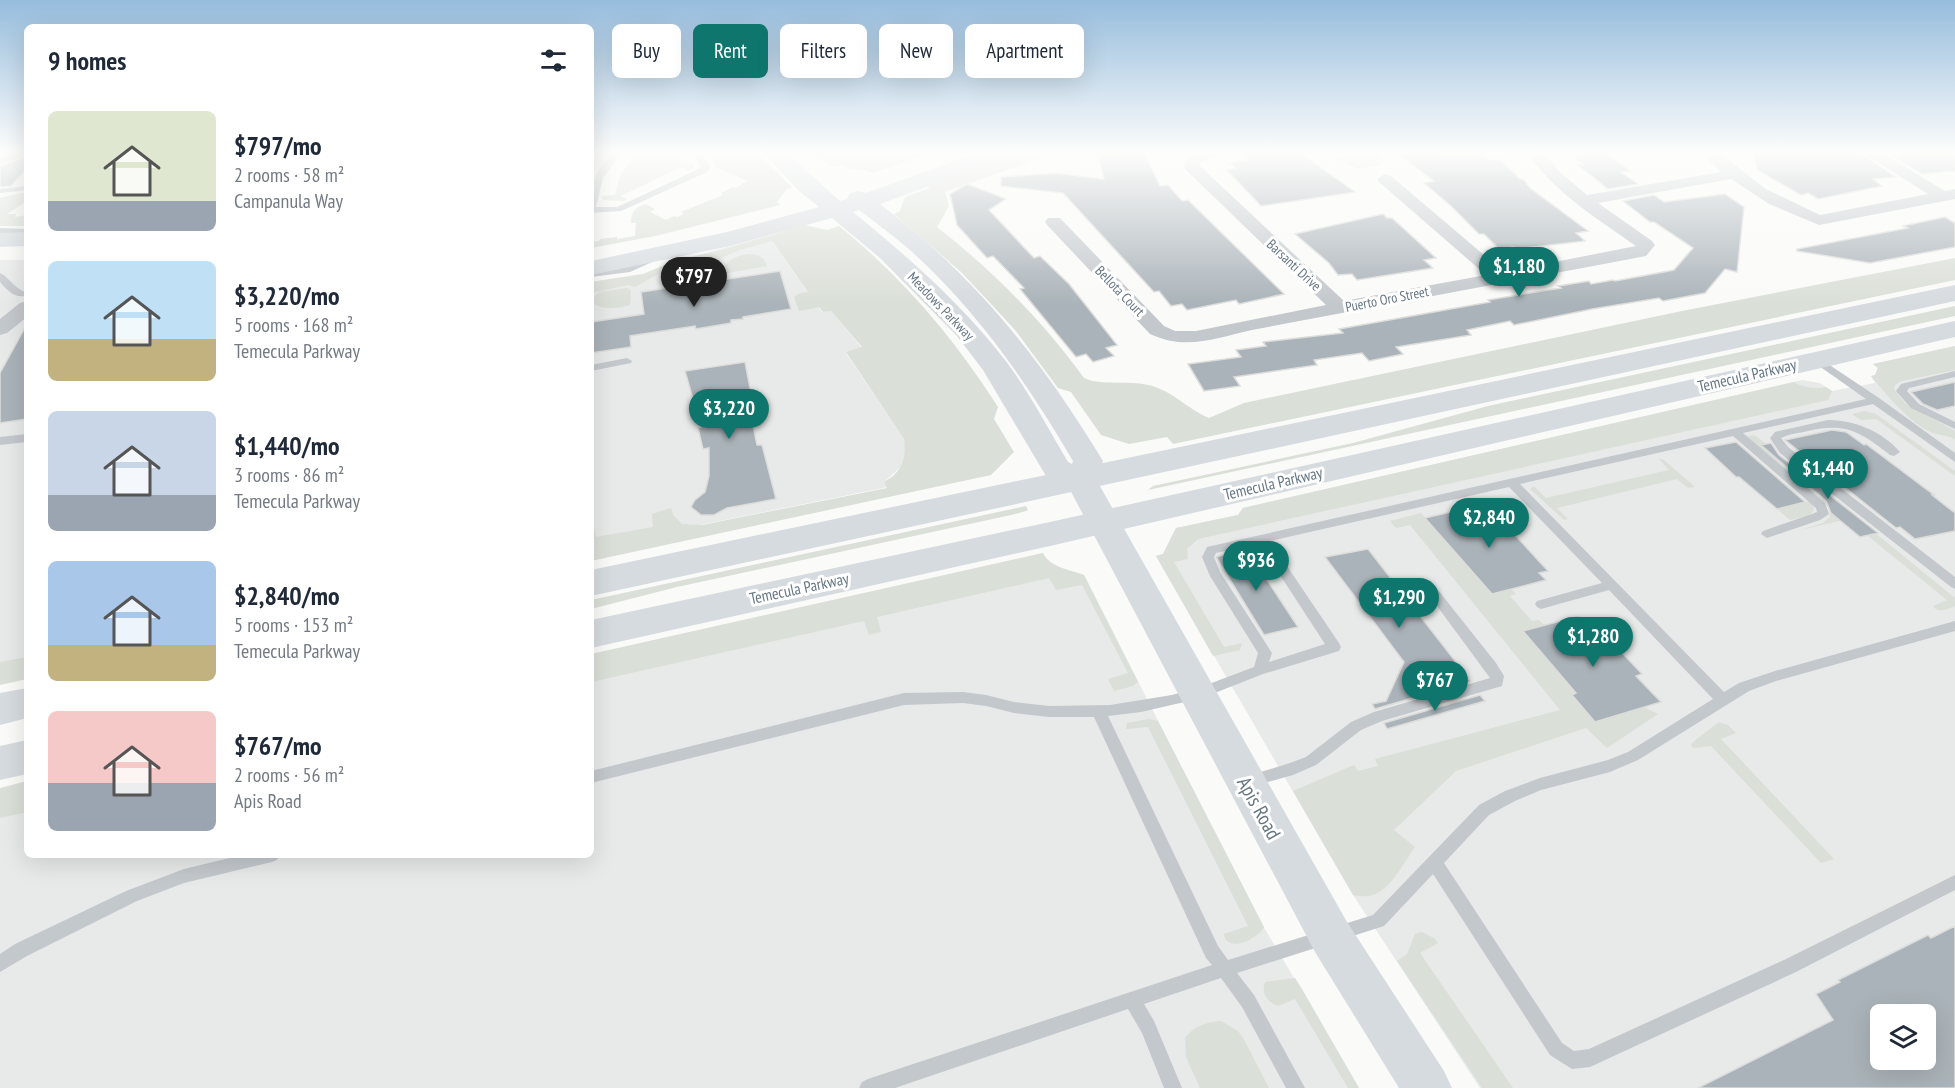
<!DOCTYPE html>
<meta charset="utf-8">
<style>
body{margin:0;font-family:"PT Sans Narrow",sans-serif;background:#f6f6f7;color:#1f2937;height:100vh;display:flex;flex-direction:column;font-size:22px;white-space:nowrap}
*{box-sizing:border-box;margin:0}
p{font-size:20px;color:#747a83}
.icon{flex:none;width:33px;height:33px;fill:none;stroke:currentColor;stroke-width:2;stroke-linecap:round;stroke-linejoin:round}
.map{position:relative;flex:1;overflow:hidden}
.drawer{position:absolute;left:24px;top:24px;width:570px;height:834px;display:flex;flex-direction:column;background:#fff;border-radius:9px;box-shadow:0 6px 24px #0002}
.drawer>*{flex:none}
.top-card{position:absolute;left:612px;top:24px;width:570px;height:54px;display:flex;gap:12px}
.tools{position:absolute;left:1870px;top:1004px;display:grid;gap:12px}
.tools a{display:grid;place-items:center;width:66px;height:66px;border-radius:9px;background:#fff;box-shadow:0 6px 24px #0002;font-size:30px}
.price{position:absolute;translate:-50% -51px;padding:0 14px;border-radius:21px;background:#0f766e;color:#fff;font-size:20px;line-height:39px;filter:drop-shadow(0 2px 3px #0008)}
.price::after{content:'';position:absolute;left:50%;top:36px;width:18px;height:14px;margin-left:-9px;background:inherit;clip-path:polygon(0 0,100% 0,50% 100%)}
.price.active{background:#222;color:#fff}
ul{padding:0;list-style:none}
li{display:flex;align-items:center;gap:18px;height:150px;padding:0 24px}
li span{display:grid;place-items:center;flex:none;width:168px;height:120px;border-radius:9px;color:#555}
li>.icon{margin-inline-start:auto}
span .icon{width:72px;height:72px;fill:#fffc;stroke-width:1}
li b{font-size:26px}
h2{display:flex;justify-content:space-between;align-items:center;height:72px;padding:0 24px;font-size:26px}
.chip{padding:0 21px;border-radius:9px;background:#fff;box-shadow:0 6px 24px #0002;font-size:21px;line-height:54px}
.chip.active{background:#0f766e;color:#fff}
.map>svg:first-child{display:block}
</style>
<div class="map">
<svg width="1955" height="1088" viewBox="0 0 1955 1088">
<rect width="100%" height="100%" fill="#fafaf8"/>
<path fill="#e8e9e9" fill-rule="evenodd" d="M 768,236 L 822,312 L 831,311 L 862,348 L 846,353 L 904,439 L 906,452 L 903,465 L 884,482 L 888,487 L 591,547 L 591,282 L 643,274 L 672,262 Z
M 0,260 L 27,260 L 27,661 L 0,667 Z
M 1955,346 L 1955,1088 L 1480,1088 L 1353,895 L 1156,556 L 1163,554 L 1176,528 L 1238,515 L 1243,508 L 1802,380 L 1820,383 L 1832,391 L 1875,383 L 1871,376 L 1875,375 L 1878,368 L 1873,364 ZM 1881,1014 L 1926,1014 L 1926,1059 L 1881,1059 Z
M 1033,574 L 1084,575 L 1259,919 L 1359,1088 L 0,1088 L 0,806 L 27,800 L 27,855 L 591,855 L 591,674 Z"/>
<path fill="#dadfd7" d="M 639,152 L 675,152 L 682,164 L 693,162 L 694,167 L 689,171 L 681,167 L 621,196 L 627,199 L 624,201 L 603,200 L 602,196 L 615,195 L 620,175 Z
M 709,152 L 756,152 L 792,187 L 787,189 L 777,202 L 780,205 L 655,236 L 591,248 L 591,242 L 599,241 L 600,239 L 617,237 L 617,239 L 635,236 L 636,223 L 631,223 C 632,211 634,208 646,204 L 655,209 L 650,212 L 666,220 L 674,216 L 677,217 L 684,214 L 681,212 L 723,195 L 721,193 L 733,187 L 736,188 L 747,181 L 716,167 Z
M 815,152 L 934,152 L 873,173 C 863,167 851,172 842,165 L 832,167 Z
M 1022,152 L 1057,152 L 945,192 L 949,206 L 937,227 C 993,271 1042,320 1084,378 C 1101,386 1128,380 1148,385 C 1172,390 1187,409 1209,418 L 1244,403 L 1682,311 L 1955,258 L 1955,280 L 1173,444 L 1167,437 L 1129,444 L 1101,435 L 1071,392 L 1058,388 L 1015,330 L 992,305 L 961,272 L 894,214 L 900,211 L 905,197 L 929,188 L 929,184 Z
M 1361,152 L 1385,152 L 1379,154 L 1380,165 L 1358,169 L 1337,159 Z
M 27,192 L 27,201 L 7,214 L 16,214 L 15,217 L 27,215 L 27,226 L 0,226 L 0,198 Z
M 805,225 L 827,230 L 839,226 C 903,278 954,338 998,407 L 994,419 L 1014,452 L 991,475 L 591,561 L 591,526 L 594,527 L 596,537 L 653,527 L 652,514 L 671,508 L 673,515 L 682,524 L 702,525 L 887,488 L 884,482 C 902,472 907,459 904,439 L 846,352 L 862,347 L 831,311 L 823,312 L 819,307 L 799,311 L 794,297 L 800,293 L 808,292 L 772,241 L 740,250 L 709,263 L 673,266 L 635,287 L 628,285 L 591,293 L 591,282 L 643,274 L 672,262 L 725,249 Z
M 746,254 C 757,254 763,255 767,266 L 723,274 C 723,261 735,257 746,254 Z
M 627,288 L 631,291 L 630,305 C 619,308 596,312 591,299 L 599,292 Z
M 1955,306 L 1955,316 L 1148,490 L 1153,486 L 1353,443 L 1488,406 Z
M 1955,346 L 1955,370 L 1902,381 L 1895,385 L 1894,389 L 1906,404 L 1955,431 L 1955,440 C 1947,434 1941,436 1933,433 C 1910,424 1887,395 1871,376 L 1875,375 L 1878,368 L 1873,364 Z
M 1794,382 C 1803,388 1816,389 1826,387 L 1832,391 L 1828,400 L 1198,539 L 1187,549 L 1188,559 L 1174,562 L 1224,647 L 1242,643 L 1240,650 L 1213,656 L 1156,556 L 1163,554 L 1176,528 L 1238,515 L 1243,508 Z
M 1865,411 L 1876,414 L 1955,471 L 1955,476 L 1876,419 L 1861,420 L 1852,414 Z
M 1752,435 L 1756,436 L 1955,598 L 1955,606 C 1947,609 1938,614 1933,606 L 1947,600 L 1868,536 L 1872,534 L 1852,518 L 1800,530 L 1823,523 L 1830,517 L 1829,507 L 1748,439 L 1747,437 Z
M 1658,458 L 1664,460 L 1695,487 L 1688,488 L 1677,479 L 1557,508 L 1568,519 L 1564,520 L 1530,489 L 1534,486 L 1546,498 L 1669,470 Z
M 1810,501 L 1814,507 L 1813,512 L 1808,516 L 1790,520 L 1777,509 Z
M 1026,506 L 1028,510 L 1026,511 L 1011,515 L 677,587 L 591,609 L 591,600 Z
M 1421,513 L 1492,594 L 1511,589 L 1516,594 L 1510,596 L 1532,621 L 1539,620 L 1544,625 L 1523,631 L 1576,693 L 1572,695 L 1595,722 L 1644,707 L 1658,714 L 1607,748 L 1586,728 L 1456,771 L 1394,830 L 1415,847 C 1404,862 1389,894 1368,896 C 1363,897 1357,895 1353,895 L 1293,791 L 1354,765 L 1358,771 L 1378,766 L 1375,759 L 1560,710 L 1410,525 L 1396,528 L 1390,521 Z
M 1043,553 C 1049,567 1071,570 1084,575 L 1138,682 L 1133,686 L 1114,691 L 1108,679 L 1128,673 L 1082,585 L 1056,590 L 1049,578 L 877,617 L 881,632 L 869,635 L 864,621 L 591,682 L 591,654 Z
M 27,657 L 27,679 L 0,685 L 0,662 Z
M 1149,719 L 1158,721 L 1264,927 C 1258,939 1227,954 1224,934 L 1248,926 L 1148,727 L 1126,729 L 1127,723 Z
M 1719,722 L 1728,725 L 1736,733 L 1721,739 L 1834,859 L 1821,863 L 1711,746 L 1693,748 L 1691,745 L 1693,742 Z
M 27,781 L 27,812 L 0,818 L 0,788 Z
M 1422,932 L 1434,938 L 1438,943 L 1420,953 L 1513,1088 L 1482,1088 L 1397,961 L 1407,954 L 1415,934 Z
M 1295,978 L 1302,989 L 1359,1088 L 1348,1088 L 1295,999 L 1278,1006 C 1267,1001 1261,995 1265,982 Z
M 1221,1021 L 1238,1031 L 1243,1038 L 1269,1088 L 1200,1088 L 1186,1057 L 1185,1038 C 1194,1026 1206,1022 1221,1021 Z"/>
<path fill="#aab3b9" stroke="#dcdcda" stroke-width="1.5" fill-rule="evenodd" d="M 1144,152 L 1160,186 L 1168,185 L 1182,201 L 1188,200 L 1284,294 L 1239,304 L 1236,300 L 1187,310 L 1182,304 L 1171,306 L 1159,291 L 1154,292 L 1063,193 L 1001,186 L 1001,177 L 1056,173 L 1104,179 L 1098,153 Z
M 1239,152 L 1299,152 L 1355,192 L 1261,206 L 1227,170 L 1236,168 L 1230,163 L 1249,159 Z
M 1396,152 L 1442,152 L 1446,156 L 1482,154 L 1488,160 L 1500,159 L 1520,179 L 1523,179 L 1530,188 L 1588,231 L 1576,233 L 1585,241 L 1516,249 L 1514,247 L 1499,249 L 1484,234 L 1479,234 L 1451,206 L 1424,183 L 1434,181 Z
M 1569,152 L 1605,152 L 1630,171 L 1621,172 L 1638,184 L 1608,189 L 1578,165 L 1584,165 Z
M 1753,152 L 1859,152 L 1896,177 L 1873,179 L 1882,186 L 1818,199 L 1808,193 L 1801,195 L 1757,170 Z
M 1886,152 L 1955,153 L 1955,171 L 1922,174 Z
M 27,157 L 27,168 L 11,186 L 0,187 L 0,166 Z
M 967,184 L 1006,199 L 989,210 L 1034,258 L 1040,256 L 1069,284 L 1117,345 L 1106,348 L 1114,356 L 1093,362 L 1086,354 L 1076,357 L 1020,289 L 1024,288 L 993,256 L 987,258 L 957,225 L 950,194 Z
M 1725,194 L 1744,207 L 1737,272 L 1725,269 L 1705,293 L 1663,301 L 1659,298 L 1592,309 L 1514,325 L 1510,321 L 1467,330 L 1471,335 L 1396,347 L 1403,354 L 1369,361 L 1362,353 L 1314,360 L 1317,365 L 1234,377 L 1240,386 L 1204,391 L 1188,364 L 1241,357 L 1236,350 L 1266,346 L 1263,342 L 1343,333 L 1339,329 L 1490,302 L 1488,300 L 1561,288 L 1558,286 L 1589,281 L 1591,284 L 1613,280 L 1615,281 L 1674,270 L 1693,248 L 1654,222 L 1650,222 L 1623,201 L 1654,195 L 1664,202 Z
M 1383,214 L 1387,218 L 1392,218 L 1436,258 L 1424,260 L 1433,268 L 1357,280 L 1352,274 L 1338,275 L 1329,263 L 1295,234 Z
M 1945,217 L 1955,223 L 1955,247 L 1870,263 L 1797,251 L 1797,249 L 1908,228 L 1903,226 Z
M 780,271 L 791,309 L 743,317 L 743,319 L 731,320 L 731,323 L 696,329 L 695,326 L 630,336 L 631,347 L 591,353 L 591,322 L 644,314 L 641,292 Z
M 27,324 L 27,419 L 0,423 L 0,373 Z
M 745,362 L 755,414 L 751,416 L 757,445 L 762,445 L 776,499 L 727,508 L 714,515 L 701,515 L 691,507 L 695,500 L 705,492 L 709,476 L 709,448 L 703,449 L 698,428 L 701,427 L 685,371 Z
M 1955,382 L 1955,406 L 1937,410 L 1923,404 L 1911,392 Z
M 1832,430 L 1846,432 L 1864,445 L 1866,444 L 1934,495 L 1932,495 L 1955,513 L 1955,531 L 1915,539 L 1900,527 L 1896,528 L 1785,440 Z
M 1736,442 L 1805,502 L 1777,509 L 1739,477 L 1736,477 L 1705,448 Z
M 1771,443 L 1779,455 L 1878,533 L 1860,537 L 1831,513 L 1826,501 L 1761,445 Z
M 1480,505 L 1498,524 L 1504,523 L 1548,571 L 1539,573 L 1546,580 L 1492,594 L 1425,518 Z
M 1246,548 L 1298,627 L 1264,635 L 1216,557 Z
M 1368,549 L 1452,657 L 1470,681 L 1375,709 L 1372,704 L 1386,701 L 1404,662 L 1325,557 Z
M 1579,616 L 1587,625 L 1594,623 L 1642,674 L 1636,676 L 1661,702 L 1595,722 L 1572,695 L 1576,693 L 1523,631 Z
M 1480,695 L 1485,701 L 1387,729 L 1384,723 Z
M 1955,926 L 1955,1088 L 1698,1088 L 1833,1020 L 1816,994 L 1840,982 L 1838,980 L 1928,935 L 1931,938 ZM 1881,1014 L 1926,1014 L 1926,1059 L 1881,1059 Z"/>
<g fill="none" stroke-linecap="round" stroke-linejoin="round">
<path fill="#c3c8cc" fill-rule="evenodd" d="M 19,152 L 27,152 L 27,155 L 0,164 L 0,159 Z
M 613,152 L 622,152 L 603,178 L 596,207 L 617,207 L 701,168 L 693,152 L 701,152 L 710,167 L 707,172 L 621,211 L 591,213 C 591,183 593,175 613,152 Z
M 27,186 L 27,190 L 0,193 L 0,189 Z
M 0,228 L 27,229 L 27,235 L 0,234 Z
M 658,253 L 661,254 L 661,258 L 630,272 L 591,277 L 591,271 L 625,267 Z
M 0,273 C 10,278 13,287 25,292 L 25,296 C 14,298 7,290 0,282 Z
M 1816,356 L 1879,398 L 1955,453 L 1955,462 L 1873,404 L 1743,433 L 1825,503 L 1829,514 L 1820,520 L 1767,538 L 1761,534 L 1763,531 L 1812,514 L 1817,512 L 1816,508 L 1733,436 L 1520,484 L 1724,692 L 1739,683 L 1775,671 L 1955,621 L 1955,631 L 1776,681 L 1749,691 L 1638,760 L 1610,772 L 1541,790 L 1515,801 L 1489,815 L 1444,863 L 1562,1043 L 1574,1051 L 1589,1049 L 1784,960 L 1955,875 L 1955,890 L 1796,972 L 1590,1067 L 1572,1069 L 1550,1055 L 1433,874 L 1384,926 L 1237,973 L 1254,995 L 1305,1088 L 1286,1088 L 1242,1007 L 1221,978 L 1144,1004 L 1154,1021 L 1182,1088 L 1164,1088 L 1142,1033 L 1128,1009 L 895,1088 L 859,1088 L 862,1082 L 868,1079 L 1212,965 L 1206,958 L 1094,717 L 1049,717 L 1014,713 L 986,706 L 963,703 L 904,705 L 591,783 L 591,771 L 904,693 L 963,692 L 986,695 L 1014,702 L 1049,706 L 1110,705 L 1172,695 L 1201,687 L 1254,667 L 1258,653 L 1210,576 L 1202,557 L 1207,547 L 1866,399 L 1812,361 L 1811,359 ZM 1509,487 L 1602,583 L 1537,601 L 1535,604 L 1537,607 L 1541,609 L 1609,590 L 1713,699 L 1628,752 L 1608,760 L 1540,778 L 1505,791 L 1479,805 L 1373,915 L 1228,960 L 1218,946 L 1108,716 L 1141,712 L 1202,698 L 1263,674 L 1339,651 L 1341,647 L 1339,643 L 1270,541 ZM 1259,543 L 1325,644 L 1269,662 L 1272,653 L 1220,572 L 1214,557 L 1216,553 Z
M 627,358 L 632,361 L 631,363 L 591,371 L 591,365 Z
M 1955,371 L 1955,377 L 1909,388 L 1907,391 L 1919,404 L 1955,422 L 1955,429 L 1911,408 L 1896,391 L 1901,384 Z
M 1828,420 C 1854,420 1882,431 1900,452 L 1894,456 L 1890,455 C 1861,432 1845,422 1808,431 C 1799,433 1789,434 1781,438 L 1788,447 L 1955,577 L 1955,589 L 1951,587 L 1780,453 L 1770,438 L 1775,432 Z
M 27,434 L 27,442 L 0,445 L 0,437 Z
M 1430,583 L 1434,585 L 1496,663 L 1504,676 L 1502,686 L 1382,721 L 1361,730 L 1316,765 L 1293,775 L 1250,787 L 1245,785 L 1243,781 L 1245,777 L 1290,763 L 1306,757 L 1351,722 L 1374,712 L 1490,678 L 1426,591 L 1424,588 L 1426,585 Z
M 242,855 L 280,855 L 277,860 L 272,862 L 184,883 L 137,901 L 27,956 L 0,972 L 0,954 L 15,944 L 126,891 L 184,869 Z"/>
<path fill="#c3c8cc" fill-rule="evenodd" d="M 1200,152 L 1223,152 L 1200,163 L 1200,166 L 1344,301 L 1486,275 L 1379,182 L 1377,179 L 1385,174 L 1391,176 L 1504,272 L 1636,246 C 1598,219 1553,192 1527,152 L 1543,152 L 1559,171 L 1587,195 L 1721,172 L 1700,152 L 1718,152 L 1766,189 L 1820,215 L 1928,194 L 1861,152 L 1881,152 L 1945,191 L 1955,189 L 1955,199 L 1819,225 L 1769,204 L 1731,179 L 1598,203 L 1652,241 L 1655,245 L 1646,256 L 1252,330 C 1216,338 1186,351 1150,334 L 1048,226 L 1045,222 L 1048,218 L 1060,218 L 1164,326 L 1175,331 L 1196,331 L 1326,305 L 1186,170 L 1184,167 L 1186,158 Z
M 27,301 L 27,317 L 7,333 L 0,335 L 0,319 L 20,303 Z"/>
<path fill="#d6dbdf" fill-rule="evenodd" d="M 763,152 L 786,152 L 840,201 L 847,199 L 850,193 L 858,191 L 866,193 L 980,152 L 1011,152 L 1009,157 L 880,204 C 976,277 1040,358 1103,461 L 1097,481 L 1347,922 L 1444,1071 L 1452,1088 L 1399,1088 L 1315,952 L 1069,488 L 1046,476 L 983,370 L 957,336 L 880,258 L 832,218 L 730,246 L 591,275 L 591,261 L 727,232 L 819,207 L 800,192 ZM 859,210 C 876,223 894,236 910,250 C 977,310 1028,384 1073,461 L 1072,464 L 1068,462 C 1048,428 1029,392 1005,360 C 962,304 907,256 853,212 Z
M 27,232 L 27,246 L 0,247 L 0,233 Z"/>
<path fill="#d6dbdf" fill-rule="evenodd" d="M 1955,285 L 1955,301 L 591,596 L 591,570 Z
M 1955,321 L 1955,337 L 1050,546 L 591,648 L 591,620 L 1050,522 Z
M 27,688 L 27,718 L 0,725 L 0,693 Z
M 27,740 L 27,774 L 0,780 L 0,746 Z"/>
</g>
<linearGradient id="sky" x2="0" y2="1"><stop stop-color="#96bcdc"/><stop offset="0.5" stop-color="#fdfdfc"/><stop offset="1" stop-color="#fdfdfc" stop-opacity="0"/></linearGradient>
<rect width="1955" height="305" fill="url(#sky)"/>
<g text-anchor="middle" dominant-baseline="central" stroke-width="6" stroke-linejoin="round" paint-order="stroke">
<g font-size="14" fill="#657683" stroke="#fff">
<text transform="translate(1294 265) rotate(43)">Barsanti Drive</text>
<text transform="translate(1120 291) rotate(46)">Bellota Court</text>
<text transform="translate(1387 299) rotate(-11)">Puerto Oro Street</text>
<text transform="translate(941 306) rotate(46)">Meadows Parkway</text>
</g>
<g font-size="16" fill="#657683" stroke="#fff">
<text transform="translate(1747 375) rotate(-13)">Temecula Parkway</text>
<text transform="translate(1273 483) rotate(-13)">Temecula Parkway</text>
<text transform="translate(799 588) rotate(-12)">Temecula Parkway</text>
</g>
<g font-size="20" fill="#657683" stroke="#fff">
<text transform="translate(1259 808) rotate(61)">Apis Road</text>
</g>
</g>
</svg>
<div class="tools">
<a><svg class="icon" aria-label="layers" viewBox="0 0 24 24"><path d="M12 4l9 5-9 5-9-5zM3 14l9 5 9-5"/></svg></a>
</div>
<b class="price" style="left:1519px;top:298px">$1,180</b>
<b class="price active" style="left:694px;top:308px">$797</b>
<b class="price" style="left:729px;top:440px">$3,220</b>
<b class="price" style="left:1828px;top:500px">$1,440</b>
<b class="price" style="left:1489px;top:549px">$2,840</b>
<b class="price" style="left:1256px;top:592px">$936</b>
<b class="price" style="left:1399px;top:629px">$1,290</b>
<b class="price" style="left:1593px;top:668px">$1,280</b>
<b class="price" style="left:1435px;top:712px">$767</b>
<div class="top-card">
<a class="chip">Buy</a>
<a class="chip active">Rent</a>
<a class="chip">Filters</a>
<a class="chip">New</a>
<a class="chip">Apartment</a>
</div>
<section class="drawer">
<h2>9 homes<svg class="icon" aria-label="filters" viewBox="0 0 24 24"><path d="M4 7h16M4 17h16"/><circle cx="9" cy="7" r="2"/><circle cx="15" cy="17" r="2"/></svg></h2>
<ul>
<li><span style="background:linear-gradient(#dfe7d0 75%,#9aa5b1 0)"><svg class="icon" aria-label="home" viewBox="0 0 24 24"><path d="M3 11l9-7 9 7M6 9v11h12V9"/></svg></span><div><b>$797/mo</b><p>2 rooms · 58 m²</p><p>Campanula Way</p></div></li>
<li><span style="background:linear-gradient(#bfe0f5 65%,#c2b280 0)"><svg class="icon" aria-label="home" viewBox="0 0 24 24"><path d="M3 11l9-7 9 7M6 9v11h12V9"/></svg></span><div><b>$3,220/mo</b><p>5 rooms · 168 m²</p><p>Temecula Parkway</p></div></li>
<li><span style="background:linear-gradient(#c9d6e8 70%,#9aa5b1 0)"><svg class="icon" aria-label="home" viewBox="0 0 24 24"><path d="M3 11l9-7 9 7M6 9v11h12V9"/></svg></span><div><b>$1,440/mo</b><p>3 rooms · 86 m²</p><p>Temecula Parkway</p></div></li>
<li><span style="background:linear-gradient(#a9c7e8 70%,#c2b280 0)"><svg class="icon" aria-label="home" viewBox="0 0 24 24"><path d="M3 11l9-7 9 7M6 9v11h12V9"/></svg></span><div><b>$2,840/mo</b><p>5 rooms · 153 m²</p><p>Temecula Parkway</p></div></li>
<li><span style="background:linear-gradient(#f6c9c9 60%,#9aa5b1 0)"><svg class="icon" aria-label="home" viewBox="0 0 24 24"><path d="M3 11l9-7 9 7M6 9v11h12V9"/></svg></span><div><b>$767/mo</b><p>2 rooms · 56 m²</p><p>Apis Road</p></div></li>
</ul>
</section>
</div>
